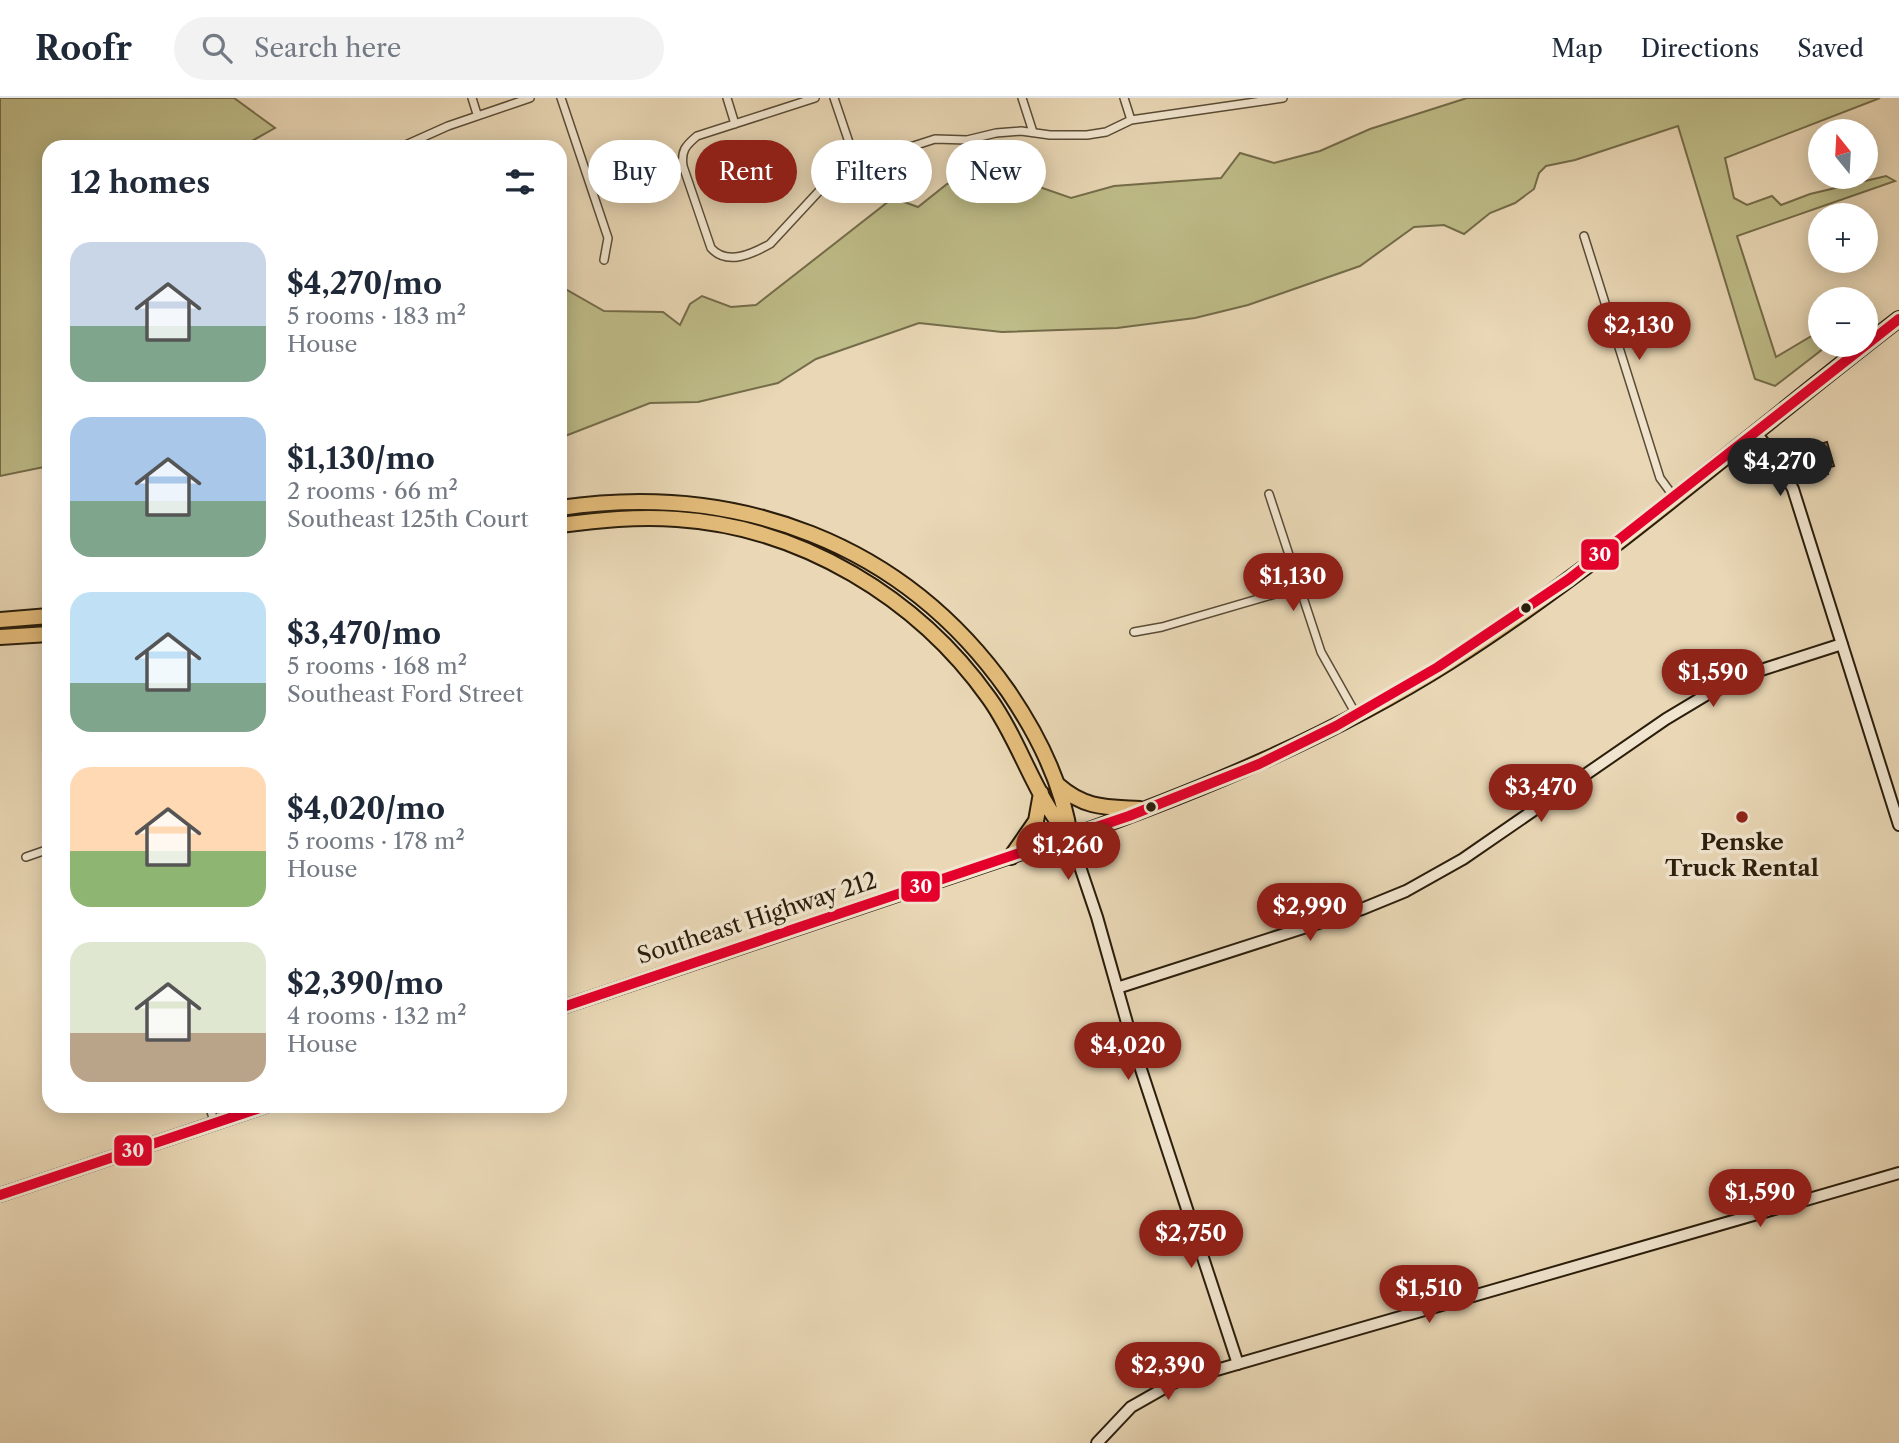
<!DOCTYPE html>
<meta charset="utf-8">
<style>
body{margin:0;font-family:"Libre Caslon Text",serif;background:#f2f2f3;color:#1f2937;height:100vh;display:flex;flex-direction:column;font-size:26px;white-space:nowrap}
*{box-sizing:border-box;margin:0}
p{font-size:23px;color:#747a83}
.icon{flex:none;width:38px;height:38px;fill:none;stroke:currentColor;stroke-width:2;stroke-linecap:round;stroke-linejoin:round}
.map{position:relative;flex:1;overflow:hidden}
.drawer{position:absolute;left:42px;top:42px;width:525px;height:973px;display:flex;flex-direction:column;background:#fff;border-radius:21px;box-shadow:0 4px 18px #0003}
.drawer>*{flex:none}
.guide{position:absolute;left:588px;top:42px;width:665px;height:63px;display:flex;gap:14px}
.needle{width:46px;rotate:342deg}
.tools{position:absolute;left:1808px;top:21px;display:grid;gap:14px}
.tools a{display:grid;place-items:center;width:70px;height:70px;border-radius:50%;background:#fff;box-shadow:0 4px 18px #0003;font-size:35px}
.price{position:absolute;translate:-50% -60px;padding:0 16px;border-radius:24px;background:#8f2418;color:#fff;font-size:23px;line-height:46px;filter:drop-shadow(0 2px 4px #0008)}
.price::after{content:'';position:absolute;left:50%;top:42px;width:21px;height:16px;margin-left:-10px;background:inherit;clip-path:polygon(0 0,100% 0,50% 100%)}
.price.current{background:#222;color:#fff}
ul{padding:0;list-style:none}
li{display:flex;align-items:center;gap:21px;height:175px;padding:0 28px}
li span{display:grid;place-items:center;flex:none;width:196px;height:140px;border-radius:21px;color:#555}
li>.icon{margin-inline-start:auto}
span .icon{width:84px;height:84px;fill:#fffc;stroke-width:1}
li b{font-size:30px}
h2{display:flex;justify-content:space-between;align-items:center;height:84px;padding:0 28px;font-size:30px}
.pill{padding:0 24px;border-radius:32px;background:#fff;box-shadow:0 4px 18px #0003;font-size:24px;line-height:63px}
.pill.current{background:#8f2418;color:#fff}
header{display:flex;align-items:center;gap:42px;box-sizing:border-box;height:98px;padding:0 35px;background:#fff;border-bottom:2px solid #e0e1e3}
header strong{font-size:33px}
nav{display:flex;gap:38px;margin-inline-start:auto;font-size:24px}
.search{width:490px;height:63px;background:#f2f2f3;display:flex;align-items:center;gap:18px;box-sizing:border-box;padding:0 24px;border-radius:38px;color:#747a83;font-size:26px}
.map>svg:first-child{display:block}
</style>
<header>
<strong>Roofr</strong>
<div class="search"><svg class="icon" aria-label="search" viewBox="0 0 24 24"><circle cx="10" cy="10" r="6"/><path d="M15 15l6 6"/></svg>Search here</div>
<nav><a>Map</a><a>Directions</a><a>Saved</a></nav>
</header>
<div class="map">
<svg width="1899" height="1345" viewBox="0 0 1899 1345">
<rect width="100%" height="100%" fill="#e9d7b5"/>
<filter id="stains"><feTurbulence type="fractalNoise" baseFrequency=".00286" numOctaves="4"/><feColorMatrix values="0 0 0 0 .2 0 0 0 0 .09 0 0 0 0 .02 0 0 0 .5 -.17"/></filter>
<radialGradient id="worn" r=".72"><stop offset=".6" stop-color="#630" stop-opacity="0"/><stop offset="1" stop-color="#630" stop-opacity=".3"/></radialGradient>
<path fill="#bebc88" stroke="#746c4a" stroke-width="2" d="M 0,0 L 234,0 L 275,30 L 241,49 L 49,49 L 49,368 L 0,378 Z
M 1467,0 L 1880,0 L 1725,60 L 1734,100 L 1747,107 L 1772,98 L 1781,107 L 1810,96 L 1886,78 L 1895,83 L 1737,138 L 1776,259 L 1820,233 L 1820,247 L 1828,247 L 1775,288 L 1755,281 L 1678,28 L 1575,62 L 1546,68 L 1539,75 L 1534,91 L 1515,105 L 1490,115 L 1464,136 L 1444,127 L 1414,129 L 1360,168 L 1248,207 L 1195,220 L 1117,230 L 1002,234 L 919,225 L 816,261 L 778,285 L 698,304 L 650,305 L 560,340 L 560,188 L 604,213 L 663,214 L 680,227 L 690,206 L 702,198 L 731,209 L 756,207 L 893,100 L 918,109 L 947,86 L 975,81 L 996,85 L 1031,86 L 1071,100 L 1114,88 L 1221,80 L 1240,55 L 1274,65 L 1320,53 L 1370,31 Z"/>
<path fill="#d69f8b" stroke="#2a1d0b" stroke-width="2" d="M 1827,344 L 1834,368 L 1826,370 L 1828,376 L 1818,379 L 1816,372 L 1820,370 L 1813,348 Z"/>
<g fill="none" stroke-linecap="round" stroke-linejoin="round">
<g stroke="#5a4c36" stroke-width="10">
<path id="street" d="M 472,0 L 477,16
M 561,0 L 608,140 L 604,162
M 727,0 L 735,26
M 815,0 L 697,38 C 685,48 681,53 683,68 L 711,150 C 727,168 752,156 770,146 L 834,77 L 845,70 L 935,41 L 967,42 L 996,35 L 1021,33 L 1050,37 L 1087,37 L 1106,34 L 1131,22 L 1283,0
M 834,0 L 856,65
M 1022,0 L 1033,34
M 1124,0 L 1131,22
M 401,49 L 448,28 L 530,0
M 1584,138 L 1660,380 L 1674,399
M 1269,396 L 1321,554 L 1357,618
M 1134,534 L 1162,529 L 1299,489
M 26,759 L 49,751
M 209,1008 L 215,1025"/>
</g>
<g stroke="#2a1d0b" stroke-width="14">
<path id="secondary" d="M 1755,334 L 1777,361 L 1793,391 L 1899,727
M 1070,739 L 1097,819 L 1135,953 L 1238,1266
M 1117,890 L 1362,811 L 1406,793 L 1463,761 L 1666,621 L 1706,597 L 1758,573 L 1842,546
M 1097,1345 L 1131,1309 L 1175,1284 L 1899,1075"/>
</g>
<g stroke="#2a1d0b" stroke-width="16">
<path id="primary" d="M 560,910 L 1070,739
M 0,1097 L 266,1008"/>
</g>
<g stroke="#2a1d0b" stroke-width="18">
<path id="highway" d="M 560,410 C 737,384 903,444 1008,593 C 1038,637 1063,686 1070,739
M 560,427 C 599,422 637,418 677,421 C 801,429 918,500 989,600 C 1020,643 1034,698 1069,738
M 0,522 L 49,518
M 0,539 L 49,536
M 1058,687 C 1085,711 1107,709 1140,711
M 1070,739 C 1202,692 1330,639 1449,564 C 1608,463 1749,336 1899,221
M 1011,759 L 1036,723 L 1041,695"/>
</g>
<use href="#street" stroke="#f1e5cf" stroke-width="7"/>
<use href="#secondary" stroke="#f1e5cf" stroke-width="10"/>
<use href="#primary" stroke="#e4bc7a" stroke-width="12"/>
<use href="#highway" stroke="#e4bc7a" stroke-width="14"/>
<g stroke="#f1e5cf" stroke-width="16">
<path id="bus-1" d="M 560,910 L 1129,718 L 1259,666 L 1336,628 L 1438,569 L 1569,481 L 1899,221
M 0,1097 L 266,1008"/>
</g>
<use href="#bus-1" stroke="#e4002b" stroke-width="10"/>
</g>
<g fill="#2a1d0b" stroke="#f1e5cf" stroke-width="2.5">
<circle cx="1526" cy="510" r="6"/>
<circle cx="1151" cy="709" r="6"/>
</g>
<circle fill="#8f2418" stroke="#f1e5cf" stroke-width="2.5" cx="1742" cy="719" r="7"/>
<g text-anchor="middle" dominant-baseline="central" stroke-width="7" stroke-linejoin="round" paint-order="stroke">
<g font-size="23" font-weight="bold" fill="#2a1d0b" stroke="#f1e5cf">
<text x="1742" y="744">Penske<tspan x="1742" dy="26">Truck Rental</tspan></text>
</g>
<g font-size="23" fill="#2a1d0b" stroke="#f1e5cf">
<text transform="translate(757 820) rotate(-18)">Southeast Highway 212</text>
</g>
</g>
<g stroke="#f1e5cf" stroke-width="2.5">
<rect x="1580" y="440" width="40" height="33" rx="7" fill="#e4002b"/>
<rect x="900" y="772" width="41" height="33" rx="7" fill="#e4002b"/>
<rect x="113" y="1036" width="40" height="33" rx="7" fill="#e4002b"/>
</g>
<g font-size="19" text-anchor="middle" font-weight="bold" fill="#fff">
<text x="1600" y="463">30</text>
<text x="921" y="795">30</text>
<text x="133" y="1059">30</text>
</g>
<rect width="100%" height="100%" filter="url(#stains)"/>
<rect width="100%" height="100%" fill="url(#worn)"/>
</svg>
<div class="tools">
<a><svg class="needle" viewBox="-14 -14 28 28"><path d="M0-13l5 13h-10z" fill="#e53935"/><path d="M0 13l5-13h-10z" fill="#747a83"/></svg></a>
<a>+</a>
<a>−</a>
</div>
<b class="price" style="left:1639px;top:264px">$2,130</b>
<b class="price current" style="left:1780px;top:400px">$4,270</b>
<b class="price" style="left:1293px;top:515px">$1,130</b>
<b class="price" style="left:1713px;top:611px">$1,590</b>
<b class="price" style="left:1541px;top:726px">$3,470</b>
<b class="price" style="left:1068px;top:784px">$1,260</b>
<b class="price" style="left:1310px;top:845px">$2,990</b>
<b class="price" style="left:1128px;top:984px">$4,020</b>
<b class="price" style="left:1760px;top:1131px">$1,590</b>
<b class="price" style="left:1191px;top:1172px">$2,750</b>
<b class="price" style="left:1429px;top:1227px">$1,510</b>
<b class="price" style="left:1168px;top:1304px">$2,390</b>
<div class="guide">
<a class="pill">Buy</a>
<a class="pill current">Rent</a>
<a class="pill">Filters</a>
<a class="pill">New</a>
</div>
<section class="drawer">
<h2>12 homes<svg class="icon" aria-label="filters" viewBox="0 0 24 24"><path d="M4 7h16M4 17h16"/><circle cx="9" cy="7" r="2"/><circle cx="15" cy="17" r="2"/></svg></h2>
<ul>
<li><span style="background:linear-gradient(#c9d6e8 60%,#7fa58c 0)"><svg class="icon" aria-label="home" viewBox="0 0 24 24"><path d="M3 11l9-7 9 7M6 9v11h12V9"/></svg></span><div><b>$4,270/mo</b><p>5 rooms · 183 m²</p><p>House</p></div></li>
<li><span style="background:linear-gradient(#a9c7e8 60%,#7fa58c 0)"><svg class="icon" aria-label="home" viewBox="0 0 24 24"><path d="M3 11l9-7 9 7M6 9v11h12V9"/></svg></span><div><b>$1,130/mo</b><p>2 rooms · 66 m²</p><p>Southeast 125th Court</p></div></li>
<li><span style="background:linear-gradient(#bfe0f5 65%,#7fa58c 0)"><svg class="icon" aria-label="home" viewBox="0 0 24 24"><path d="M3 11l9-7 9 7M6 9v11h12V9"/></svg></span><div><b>$3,470/mo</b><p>5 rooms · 168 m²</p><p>Southeast Ford Street</p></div></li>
<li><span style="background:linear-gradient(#ffd9b3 60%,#8fb573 0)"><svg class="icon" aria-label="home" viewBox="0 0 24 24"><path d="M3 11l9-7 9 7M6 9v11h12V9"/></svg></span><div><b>$4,020/mo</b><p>5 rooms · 178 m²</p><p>House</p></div></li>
<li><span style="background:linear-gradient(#dfe7d0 65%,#b9a48a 0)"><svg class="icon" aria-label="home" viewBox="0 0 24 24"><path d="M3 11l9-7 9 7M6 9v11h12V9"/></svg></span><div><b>$2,390/mo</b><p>4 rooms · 132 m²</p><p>House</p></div></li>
</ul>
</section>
</div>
